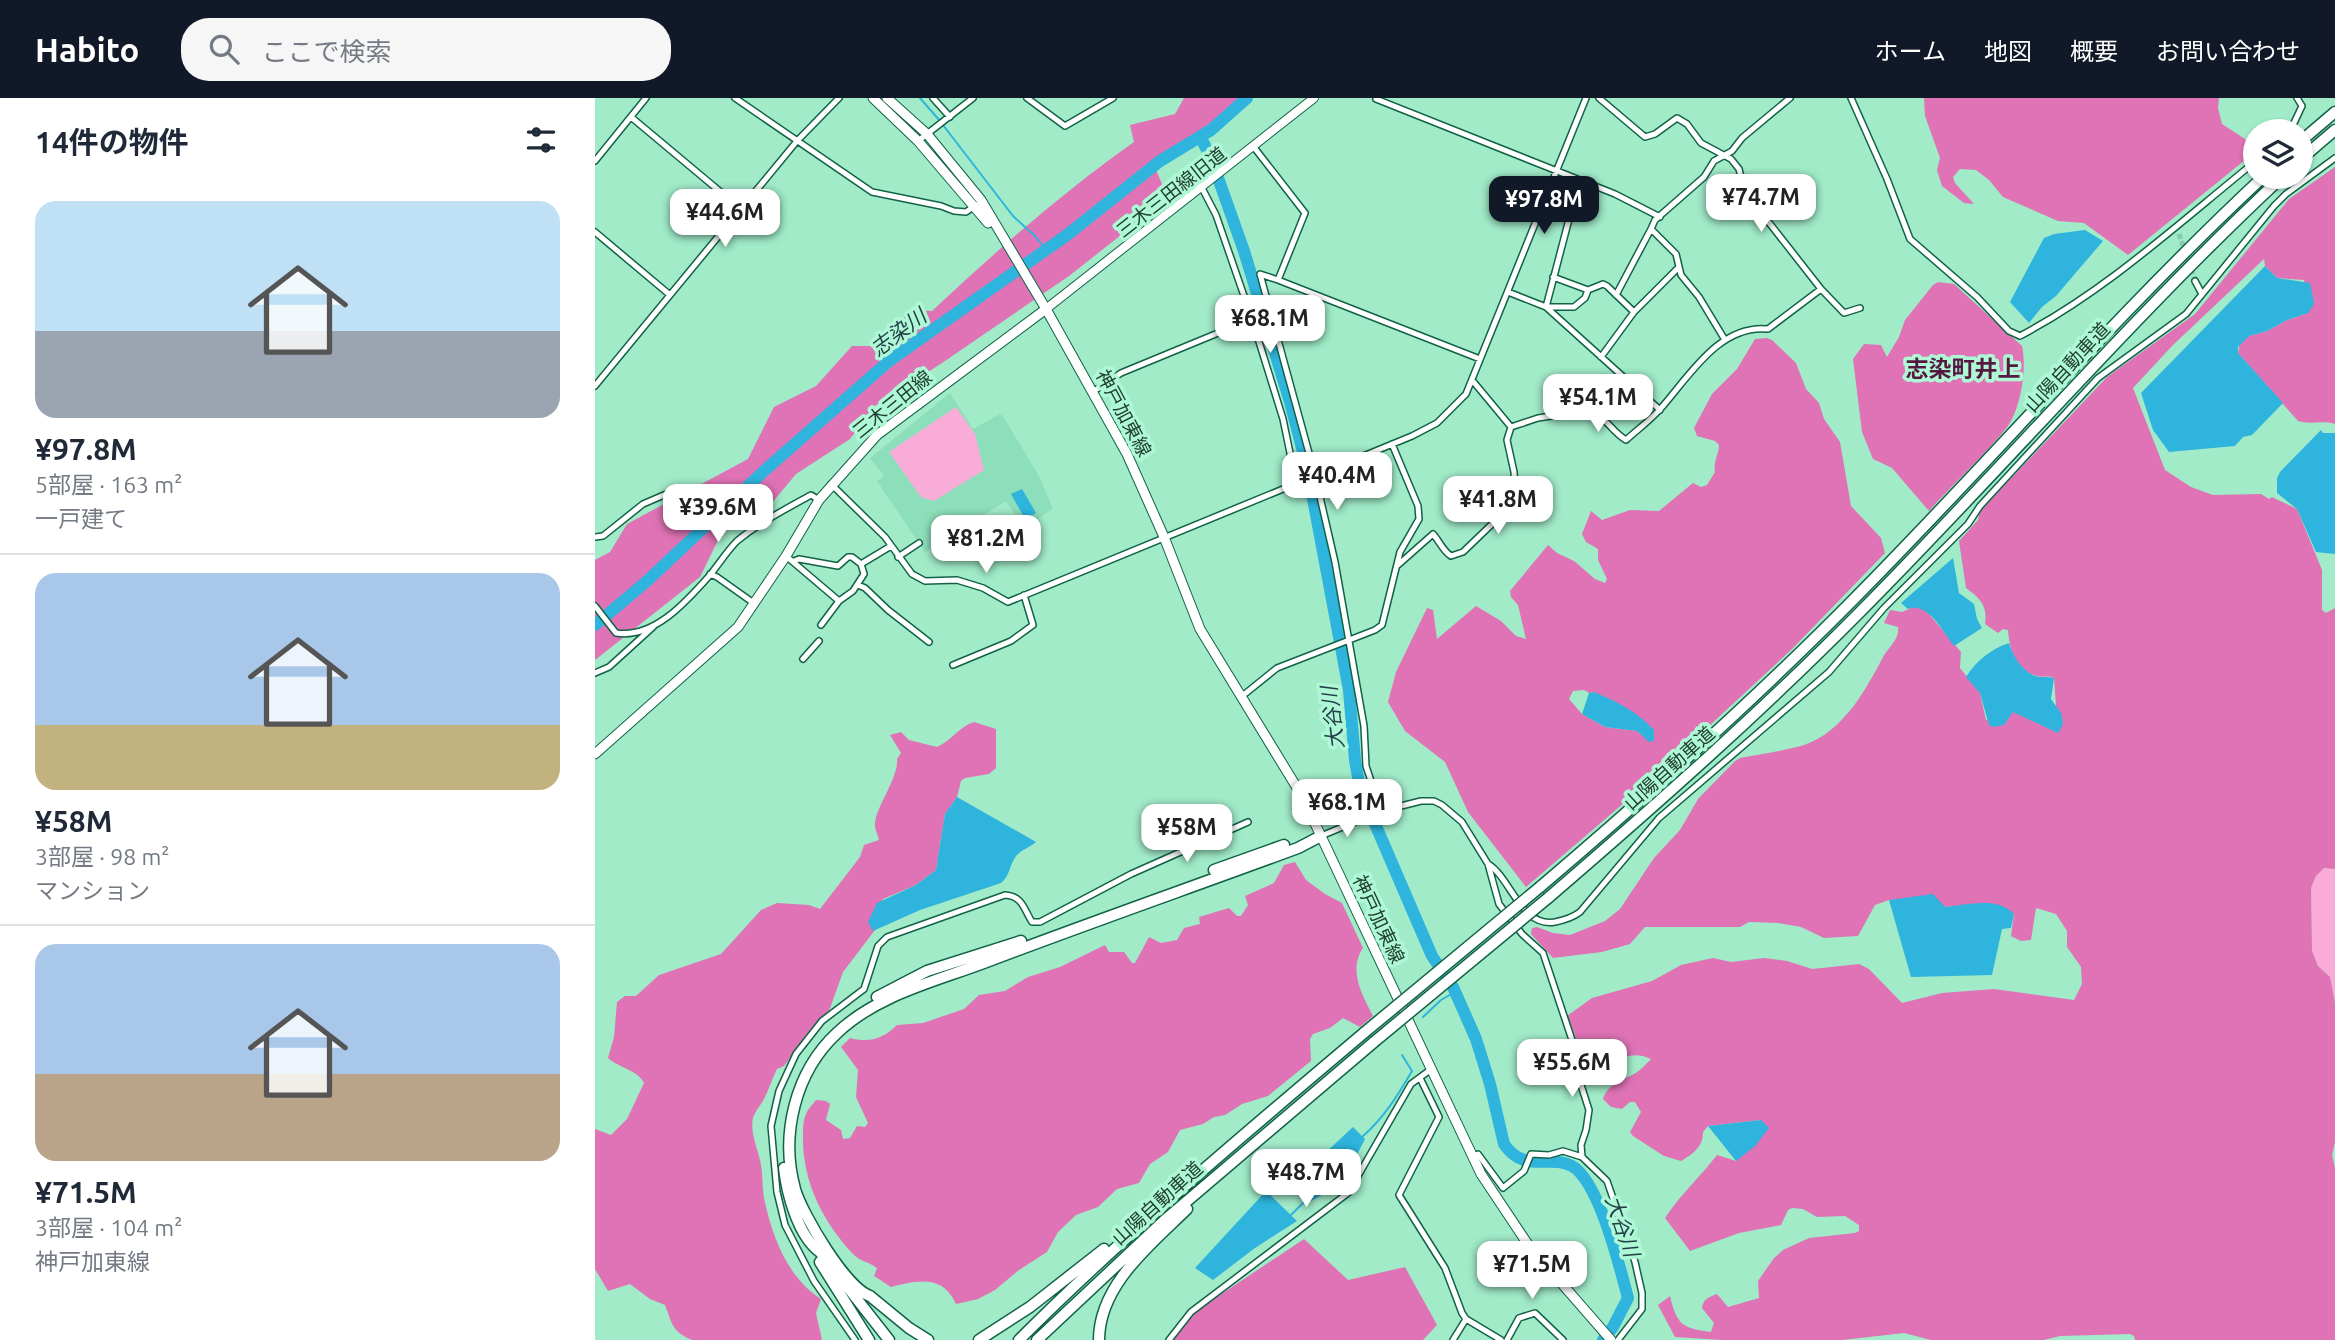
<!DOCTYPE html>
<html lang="ja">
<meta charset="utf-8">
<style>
body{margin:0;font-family:Ubuntu,"Noto Sans JP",sans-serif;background:#f6f6f7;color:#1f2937;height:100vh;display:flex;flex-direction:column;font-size:26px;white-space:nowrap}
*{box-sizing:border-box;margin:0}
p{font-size:23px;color:#747a83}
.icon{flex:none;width:38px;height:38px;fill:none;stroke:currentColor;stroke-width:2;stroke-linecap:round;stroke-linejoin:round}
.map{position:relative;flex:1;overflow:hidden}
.sheet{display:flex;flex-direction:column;background:#fff;width:595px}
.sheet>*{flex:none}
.buttons{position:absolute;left:1648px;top:21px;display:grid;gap:14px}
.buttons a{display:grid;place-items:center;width:70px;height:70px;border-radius:50%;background:#fff;box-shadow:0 2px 5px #0004;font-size:35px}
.price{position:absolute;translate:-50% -60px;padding:0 16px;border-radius:14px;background:#fff;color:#222;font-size:23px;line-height:46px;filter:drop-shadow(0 2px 4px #0008)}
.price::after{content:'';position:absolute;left:50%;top:42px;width:21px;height:16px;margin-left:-10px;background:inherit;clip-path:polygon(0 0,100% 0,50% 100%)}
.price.active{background:#111827;color:#fff}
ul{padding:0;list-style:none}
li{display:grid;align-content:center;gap:14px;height:371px;padding:0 35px}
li+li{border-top:2px solid #e0e1e3}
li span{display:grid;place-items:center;height:217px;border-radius:21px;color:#555}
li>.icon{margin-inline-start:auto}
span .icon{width:126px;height:126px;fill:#fffc;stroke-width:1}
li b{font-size:30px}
h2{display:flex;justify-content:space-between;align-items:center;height:84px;padding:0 35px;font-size:30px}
header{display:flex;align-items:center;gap:42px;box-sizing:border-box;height:98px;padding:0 35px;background:#111827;color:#fff}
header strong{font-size:33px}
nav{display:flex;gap:38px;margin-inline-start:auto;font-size:24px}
.search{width:490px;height:63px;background:#f6f6f7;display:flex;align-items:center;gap:18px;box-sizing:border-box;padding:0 24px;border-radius:28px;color:#747a83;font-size:26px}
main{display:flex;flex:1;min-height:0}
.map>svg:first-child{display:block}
</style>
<header>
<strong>Habito</strong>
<div class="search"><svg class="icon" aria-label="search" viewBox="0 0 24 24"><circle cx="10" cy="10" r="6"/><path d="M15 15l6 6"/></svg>ここで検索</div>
<nav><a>ホーム</a><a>地図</a><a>概要</a><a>お問い合わせ</a></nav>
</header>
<main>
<section class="sheet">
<h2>14件の物件<svg class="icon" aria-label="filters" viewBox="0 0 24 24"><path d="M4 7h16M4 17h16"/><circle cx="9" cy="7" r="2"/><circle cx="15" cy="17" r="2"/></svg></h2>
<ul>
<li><span style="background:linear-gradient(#bfe0f5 60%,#9aa5b1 0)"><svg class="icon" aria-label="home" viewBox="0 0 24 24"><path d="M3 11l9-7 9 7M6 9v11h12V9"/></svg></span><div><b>¥97.8M</b><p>5部屋 · 163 m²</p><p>一戸建て</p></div></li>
<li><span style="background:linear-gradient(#a9c7e8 70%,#c2b280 0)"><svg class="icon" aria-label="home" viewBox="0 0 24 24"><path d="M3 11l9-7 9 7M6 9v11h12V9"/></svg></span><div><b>¥58M</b><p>3部屋 · 98 m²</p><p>マンション</p></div></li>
<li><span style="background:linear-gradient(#a9c7e8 60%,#b9a48a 0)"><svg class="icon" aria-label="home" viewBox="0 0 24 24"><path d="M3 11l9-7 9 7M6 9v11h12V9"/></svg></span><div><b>¥71.5M</b><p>3部屋 · 104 m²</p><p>神戸加東線</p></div></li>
</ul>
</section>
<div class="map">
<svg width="1740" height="1242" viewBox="0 0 1740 1242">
<rect width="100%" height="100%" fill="#a1ebc9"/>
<path fill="#8ddeba" d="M 355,295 L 378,331 L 405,316 L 409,320 L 444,378 L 458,411 L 428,430 L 411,403 L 330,454 L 282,383 L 289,378 L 275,360 Z"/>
<path fill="#f9acd8" d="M 361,309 L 380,336 L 389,372 L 339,403 L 326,399 L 294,354 Z
M 1728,770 L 1740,771 L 1740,905 L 1735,879 L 1723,868 L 1717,853 L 1716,790 L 1721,778 Z"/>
<path fill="#df73b5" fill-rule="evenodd" d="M 589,0 L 643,0 L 621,21 L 558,65 L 573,100 L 474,178 L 347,265 L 281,307 L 255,341 L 201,376 L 166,418 L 130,428 L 105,479 L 0,562 L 0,462 L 15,454 L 32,426 L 153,361 L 179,309 L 221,288 L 257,248 L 290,248 L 314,212 L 337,213 C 401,153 467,95 539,44 L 535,27 L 580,16 Z
M 1329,0 L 1624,0 L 1623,10 L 1627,26 L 1650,41 L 1661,53 L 1533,157 L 1489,125 L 1463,123 L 1408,99 L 1394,82 L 1381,72 L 1365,71 L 1358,79 L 1360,85 L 1379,106 L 1369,105 L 1347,88 L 1342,72 L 1345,60 L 1330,18 Z
M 1740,69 L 1740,326 C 1727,322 1715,327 1703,323 L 1643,255 L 1645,244 L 1654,238 L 1672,233 L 1692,222 L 1713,215 L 1709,182 L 1682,180 L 1670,168 L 1669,161 L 1578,247 L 1538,290 L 1570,372 L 1596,389 L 1618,397 L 1666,396 L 1674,401 L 1677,399 L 1702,411 L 1727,472 L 1727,512 L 1731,515 L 1740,510 L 1740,771 L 1729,770 L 1721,778 L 1716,790 L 1717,853 L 1723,868 L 1735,879 L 1740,905 L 1740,1044 L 1737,1057 L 1740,1070 L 1740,1242 L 1540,1242 L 1539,1238 L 1535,1236 L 1465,1238 L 1449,1242 L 1336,1242 L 1309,1235 L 1247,1242 L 1127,1242 L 1080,1239 L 1063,1207 L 1075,1198 C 1082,1227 1087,1230 1116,1234 L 1119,1225 L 1107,1210 C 1108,1201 1114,1199 1122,1196 L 1133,1209 L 1164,1200 L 1163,1183 L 1179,1160 L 1188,1152 L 1214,1140 L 1260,1135 L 1264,1133 L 1264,1127 L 1250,1118 L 1222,1119 L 1208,1111 L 1197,1110 L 1193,1112 L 1186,1127 L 1144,1135 L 1095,1153 L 1070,1120 C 1085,1097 1105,1079 1122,1057 L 1141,1063 L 1166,1022 L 1113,1028 L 1108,1034 C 1108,1049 1098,1056 1086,1063 L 1069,1058 L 1038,1038 L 1035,1034 L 1046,1014 L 1040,1004 L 1035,1004 L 1027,1011 L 1016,1009 L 1008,1001 C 1013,986 1026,983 1039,976 C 1045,973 1051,966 1056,961 C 1029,949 1021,970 998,972 L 991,965 L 972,918 L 997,900 L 1057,883 L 1086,867 L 1118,860 L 1136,864 L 1169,860 L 1192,863 L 1217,871 L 1264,866 L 1274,871 L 1307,905 L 1347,895 L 1399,891 L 1479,902 L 1487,886 L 1486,869 L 1472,849 L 1472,833 L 1461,816 L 1441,810 L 1436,842 L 1426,843 L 1416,838 L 1419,816 L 1389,805 L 1350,809 L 1294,802 L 1280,807 L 1263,838 L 1229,840 L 1206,829 L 1183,825 L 1154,824 L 1145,829 L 1050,829 L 1035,846 L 1007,854 L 958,860 L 936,836 L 937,830 L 942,829 L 958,835 L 975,837 L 1010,823 L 1025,811 L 1059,760 L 1085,732 L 1103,701 L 1140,663 L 1145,660 C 1166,656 1189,653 1209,647 C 1247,634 1269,595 1287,561 C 1292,550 1305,542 1303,529 L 1289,525 L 1295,512 L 1307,514 L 1321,508 L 1329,510 L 1366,554 L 1365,570 L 1385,595 L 1391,622 L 1418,613 L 1463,635 L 1459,580 C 1452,577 1448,580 1442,578 C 1421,573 1414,550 1413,532 L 1408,531 L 1403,535 L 1390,526 C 1393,508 1385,500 1371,490 L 1364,443 L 1383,422 L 1385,413 L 1512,279 L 1600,216 L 1694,101 Z
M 1343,184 L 1359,186 L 1427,248 C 1432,270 1426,309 1413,328 C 1390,357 1359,385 1334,413 L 1297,370 L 1278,361 L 1267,334 L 1258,261 L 1269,246 L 1286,247 L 1292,259 L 1304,239 L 1310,222 L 1338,187 Z
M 1172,240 L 1177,242 L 1201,265 L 1211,291 L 1224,305 L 1229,321 L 1245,344 L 1256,408 L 1286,440 L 1290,455 L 1197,551 L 1058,680 L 931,789 L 873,714 L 850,664 L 810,633 L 793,604 L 801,574 L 832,510 L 838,512 L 842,541 L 881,508 L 906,523 L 921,538 L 931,541 L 923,507 L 916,499 L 915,493 L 953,447 L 962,455 L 979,463 L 1000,481 L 1010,485 L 1012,481 L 1003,462 L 1003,451 L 991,444 L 987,436 L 996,413 L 1007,422 L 1035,412 L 1064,413 L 1098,385 L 1106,389 L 1112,387 L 1120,374 C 1118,363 1124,357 1124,347 L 1120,343 L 1102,338 L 1099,330 L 1117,296 L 1142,271 L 1160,241 ZM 989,592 L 994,595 L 999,594 L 1054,644 L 1042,633 L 1010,629 L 987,616 L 974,601 L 978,593 Z
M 379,624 L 401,631 L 401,670 L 394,676 L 370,680 L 366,683 L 362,699 L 350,716 L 341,772 L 321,787 L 288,801 L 280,832 L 248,874 L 234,913 L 212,936 L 189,968 L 182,971 C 177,981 174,991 169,1001 C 166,1007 160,1013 158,1020 C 155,1034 162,1049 165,1062 C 168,1075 167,1087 169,1100 C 177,1138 192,1179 226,1201 L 221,1215 L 227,1242 L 97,1242 C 77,1234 77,1225 70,1207 L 55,1201 L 35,1186 L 13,1193 L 0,1171 L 0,1031 L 16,1037 L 32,1021 L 49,985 C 43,972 24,970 13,960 L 19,939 L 22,904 L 30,898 L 41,898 L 64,877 L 126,856 L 166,812 L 182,805 L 214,807 L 225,811 L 265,759 L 269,747 L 284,742 C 283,737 279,730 280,725 C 281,709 304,679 302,661 L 306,655 L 295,637 L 306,634 L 314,642 L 342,649 C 356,643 365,628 379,624 Z
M 700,764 L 711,782 L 730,796 L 747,805 L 768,850 C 753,872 767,897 778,918 L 765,929 L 748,920 L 735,930 L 718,936 L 715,941 L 716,963 L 673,998 L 647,1006 L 630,1017 L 619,1019 L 608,1026 L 585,1032 L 573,1054 L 555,1066 L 544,1085 L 522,1091 L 503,1109 L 481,1117 L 463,1134 L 452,1154 L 424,1172 L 400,1192 L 383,1201 L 361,1206 C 359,1203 358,1199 355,1196 C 341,1177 316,1184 296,1189 L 279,1178 L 282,1170 C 274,1164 265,1163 259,1157 C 228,1125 207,1083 208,1038 C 208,1031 208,1022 211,1016 C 213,1011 218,1006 221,1002 L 231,1003 L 235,1006 L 231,1022 L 246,1032 L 248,1041 L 255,1040 L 262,1028 L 270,1029 L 273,1025 L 261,999 L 263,972 L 246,949 L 255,940 C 274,945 288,941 302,927 L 328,925 L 369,911 L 384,897 L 410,893 L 433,879 L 465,869 L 510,847 L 514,854 L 529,854 L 537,865 L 540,865 L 554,839 L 566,845 L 582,842 L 589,830 L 605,826 L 604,819 L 634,810 L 642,818 L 646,818 L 653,807 L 650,798 L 679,785 L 689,767 Z
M 709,1141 L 753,1182 L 810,1169 L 842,1227 L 828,1242 L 577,1242 L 598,1215 Z"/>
<path fill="#2eb4dd" d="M 1490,132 L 1508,143 L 1461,198 L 1447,209 L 1434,225 L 1415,204 L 1449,140 L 1459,136 Z
M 1670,168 L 1682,180 L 1715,185 L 1719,206 L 1713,215 L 1692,222 L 1672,233 L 1654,238 L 1643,249 L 1643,255 L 1688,305 L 1657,337 L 1648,339 L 1640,348 L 1574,354 L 1558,332 L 1546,295 Z
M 1726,332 L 1728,335 L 1740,335 L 1740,456 L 1721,454 L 1702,411 L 1682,395 L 1682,380 L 1685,374 Z
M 427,391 L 441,415 L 430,421 L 416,396 Z
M 1358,460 L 1364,495 L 1379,506 L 1382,521 L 1387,530 L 1359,548 C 1348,534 1333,503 1313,511 L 1306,505 Z
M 1414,545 C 1418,558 1426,572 1440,578 C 1446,580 1452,578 1459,580 L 1456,601 L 1466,615 L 1468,626 L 1463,635 L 1418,614 L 1409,627 L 1398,629 L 1394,627 L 1385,595 L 1371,579 C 1381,563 1396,551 1414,545 Z
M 999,594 C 1023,604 1041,613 1059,632 L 1059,643 L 1054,644 L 1042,633 L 1010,629 L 987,616 L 994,595 Z
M 362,699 L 441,744 C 434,750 427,751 421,758 C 414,768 415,778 406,785 L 325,812 L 278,833 L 273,824 L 282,805 L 321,787 L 341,772 L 350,716 Z
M 1338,796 L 1350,809 C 1371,807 1403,798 1419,816 L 1416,830 L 1407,831 L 1397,877 L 1316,879 L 1294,802 Z
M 1166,1022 L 1174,1030 L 1160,1048 L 1141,1063 L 1113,1028 Z
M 758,1029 L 770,1041 L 753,1074 L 743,1088 L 716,1103 L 699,1084 Z
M 671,1093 L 702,1123 L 660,1150 L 618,1182 L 600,1170 Z"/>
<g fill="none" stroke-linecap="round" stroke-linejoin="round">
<path stroke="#2eb4dd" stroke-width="2" d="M 325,0 L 345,23
M 348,27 L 418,118 L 441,139 L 451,152
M 828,919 L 846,902 L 860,894
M 767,1039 C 789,1020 803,997 817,973 L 807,957
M 696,1117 L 713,1100"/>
<path stroke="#2eb4dd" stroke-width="12" d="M 605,38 L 616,60 L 649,153 L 695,304 L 712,369 L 754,592 L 760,662 L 765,691 L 837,858 L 858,889 L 881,941 L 895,986 L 909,1046 C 929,1076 955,1056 977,1068 C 1004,1083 1025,1170 1033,1200 L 1018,1229 L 1008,1242
M 0,527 L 52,483 L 169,373 L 294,263 L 472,137 L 565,63 L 616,32 L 652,0"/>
<path stroke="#87c9ab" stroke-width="5" stroke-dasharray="5 2.5" stroke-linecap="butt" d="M 1584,136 L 1600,183"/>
<g stroke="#116246" stroke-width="8">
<path id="street" d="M 140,0 L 277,94 L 346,108 L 359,113 L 371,114 L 381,107
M 338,0 L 355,19
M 432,0 L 470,28 L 518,0
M 1004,0 L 1050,39 L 1060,36 L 1082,20 L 1092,26 L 1106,45 L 1136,61 L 1144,71 L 1149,91 L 1161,108 L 1226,191 L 1249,215 L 1265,210
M 1256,0 L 1292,81 L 1315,141 L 1382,199 L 1414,233 L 1425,238 C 1512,192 1584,125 1661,63
M 781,1 L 1020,96 L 1065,119
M 36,19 L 146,111
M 1692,33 L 1699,25 L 1707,8 L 1702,0
M 323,43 L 378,0
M 658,48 L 710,115 L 683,182 L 885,261
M 0,63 L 51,0
M 984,83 L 951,209 L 979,209 L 990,200 L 993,192
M 607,90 L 621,117 L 657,221
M 0,134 L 75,197
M 958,179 L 993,192 L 1008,186 L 1012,188 L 1039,214
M 683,182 L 665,176 L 720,377 L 740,464 L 769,628 L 771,668 L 786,713
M 1600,183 L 1607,196
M 913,194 L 951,209 L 1065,312
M 1021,197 L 1056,131
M 1130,242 L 1104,199 L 1086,177 L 1081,156 L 1056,131 L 1060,122 L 1109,79 L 1119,63 L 1137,53 L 1147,40 L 1195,0
M 1006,259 L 1039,214 L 1084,169
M 877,282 L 916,329
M 0,288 L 202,43 L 244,0
M 499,293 L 526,275 L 657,221 L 688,321 L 701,384
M 916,329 L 943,320 L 995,312 C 1010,318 1017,334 1031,342 C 1043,331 1057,321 1067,309 C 1095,277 1125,226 1173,231 L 1226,191
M 236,386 L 290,439 L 317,476 L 330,483 L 362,482 L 388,490 L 413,504 L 817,338 L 842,325 L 871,296 L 991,0
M 0,439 L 8,438 L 48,406 L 83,391
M 191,458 L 244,503 L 258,493 L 269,476 L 266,466 L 257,459 L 253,459 L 243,468 L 204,461 L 199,463
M 303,459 L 324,445
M 266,466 L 296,448
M 803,467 L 838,436 C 845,444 848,453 856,458 L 868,454 L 921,403 L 919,374 L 912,342 L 916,329
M 115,476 L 122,479 L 160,506
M 263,487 L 270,490 L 293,512 L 334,544
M 0,508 L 21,535 C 59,541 92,503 115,477 C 124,466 132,453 142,443 C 165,424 191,411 216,397 L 224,402
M 226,527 L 244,503
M 208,561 L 224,543
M 358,567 L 416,543 L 438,527 L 429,497
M 0,575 L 14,569 L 58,529
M 645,598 L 651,595 L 682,570 L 780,532 L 787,527 L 805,454 L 824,421 L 823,408 L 797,346
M 726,738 L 786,713 L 826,703 L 839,703 L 847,707 L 867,724 L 893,766 L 904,806 L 927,836 L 948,855 L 984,963 L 986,987 L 994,1012 L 991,1032 L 986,1047 L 987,1059 L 1012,1083 L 1040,1164 L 1047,1195 L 1047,1211 L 1023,1242
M 893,766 C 916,780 926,830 960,824 C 970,822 977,820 985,814 L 1064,720 L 1234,574 L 1289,510 L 1373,426 L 1385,408 L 1503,280 L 1591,216 L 1679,108 L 1691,96 L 1740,60
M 825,980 L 844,1019 L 804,1097 L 850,1170 L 867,1215 L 871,1221 L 906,1242
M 877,1058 L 883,1056 L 908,1090 L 929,1073 L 936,1056 L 954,1057 L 968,1053 L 987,1059
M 260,1242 L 219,1183 L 190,1127 L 182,1094 L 176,1028 L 184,993 L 201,956 L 227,923 L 269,891 L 283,848 L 292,839 L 410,797 C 428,798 429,812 437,824 L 445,824 L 536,776 L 653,724
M 574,1242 L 596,1214 L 753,1095 L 816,986 L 835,972
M 858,1242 L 871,1221
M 912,1242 L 924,1220 L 940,1215 L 968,1242"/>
</g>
<g stroke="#116246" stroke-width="10">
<path id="secondary" d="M 451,211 L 719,0"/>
</g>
<g stroke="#116246" stroke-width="11">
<path id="primary" d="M 278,0 L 323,43 L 393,125
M 292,0 L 332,36 L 386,102 L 451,211 L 532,356 L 569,439 L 605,531 L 707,698 L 886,1076 L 934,1148 L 1016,1242
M 0,656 L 143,529 L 191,458 L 224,402 L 282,337 L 451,211"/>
</g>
<g stroke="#116246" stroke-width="13">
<path id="highway" d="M 1706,43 L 1740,14
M 1706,61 L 1740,32
M 619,772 L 689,747
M 945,789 C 1052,698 1157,604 1256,504 C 1395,364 1523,214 1668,79
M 953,800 C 1060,708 1165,615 1265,514 C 1407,371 1539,217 1687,79
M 282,899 L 332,873 L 426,843
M 189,1070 C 192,1096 203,1138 225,1154 L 294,1242
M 225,1164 L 274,1242
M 333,1242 L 314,1230 L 275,1198 C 251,1190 207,1116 200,1091 C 185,1037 200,974 242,935 C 283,896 342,883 394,863 C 497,824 600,788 703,750 L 726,738
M 384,1242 L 435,1209 L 509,1151
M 424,1242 C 533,1133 652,1034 770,934
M 442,1242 L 571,1121 L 779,944
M 504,1242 C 504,1187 556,1146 592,1111"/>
</g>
<use href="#street" stroke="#fff" stroke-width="5"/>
<use href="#secondary" stroke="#fff" stroke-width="8"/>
<use href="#primary" stroke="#fff" stroke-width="9"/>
<use href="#highway" stroke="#fff" stroke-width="10"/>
<g stroke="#116246" stroke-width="13" stroke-linecap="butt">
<path id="highway-bridge" d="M 770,934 L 945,789
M 779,944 L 953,800"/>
</g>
<use href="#highway-bridge" stroke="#fff" stroke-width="10"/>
</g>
<g text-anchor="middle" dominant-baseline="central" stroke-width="7" stroke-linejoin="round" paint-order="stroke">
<g font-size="19" fill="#213f32" stroke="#aef8d6">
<text transform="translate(576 94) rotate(-38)">三木三田線旧道</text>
<text transform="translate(1472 269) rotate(-47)">山陽自動車道</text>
<text transform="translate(297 306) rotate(-39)">三木三田線</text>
<text transform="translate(529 315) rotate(62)">神戸加東線</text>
<text transform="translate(1074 670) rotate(-42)">山陽自動車道</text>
<text transform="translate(784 821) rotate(65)">神戸加東線</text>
<text transform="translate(562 1105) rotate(-42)">山陽自動車道</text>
</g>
<g font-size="21" font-style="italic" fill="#253f4a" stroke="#aef8d6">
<text transform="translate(303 234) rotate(-37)">志染川</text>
<text transform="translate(737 620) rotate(-97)">大谷川</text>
<text transform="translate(1028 1128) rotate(71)">大谷川</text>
</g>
<g font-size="23" font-weight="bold" fill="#551940" stroke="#aef8d6">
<text x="1368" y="270">志染町井上</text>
</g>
</g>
</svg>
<div class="buttons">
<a><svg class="icon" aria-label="layers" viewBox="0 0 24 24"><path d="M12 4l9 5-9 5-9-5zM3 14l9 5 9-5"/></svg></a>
</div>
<b class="price" style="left:1166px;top:136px">¥74.7M</b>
<b class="price active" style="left:949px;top:138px">¥97.8M</b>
<b class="price" style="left:130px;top:151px">¥44.6M</b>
<b class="price" style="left:675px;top:257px">¥68.1M</b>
<b class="price" style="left:1003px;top:336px">¥54.1M</b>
<b class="price" style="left:742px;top:414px">¥40.4M</b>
<b class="price" style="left:903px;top:438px">¥41.8M</b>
<b class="price" style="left:123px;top:446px">¥39.6M</b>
<b class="price" style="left:391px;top:477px">¥81.2M</b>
<b class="price" style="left:752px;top:741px">¥68.1M</b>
<b class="price" style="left:592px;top:766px">¥58M</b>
<b class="price" style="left:977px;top:1001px">¥55.6M</b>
<b class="price" style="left:711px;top:1111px">¥48.7M</b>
<b class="price" style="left:937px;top:1203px">¥71.5M</b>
</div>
</main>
